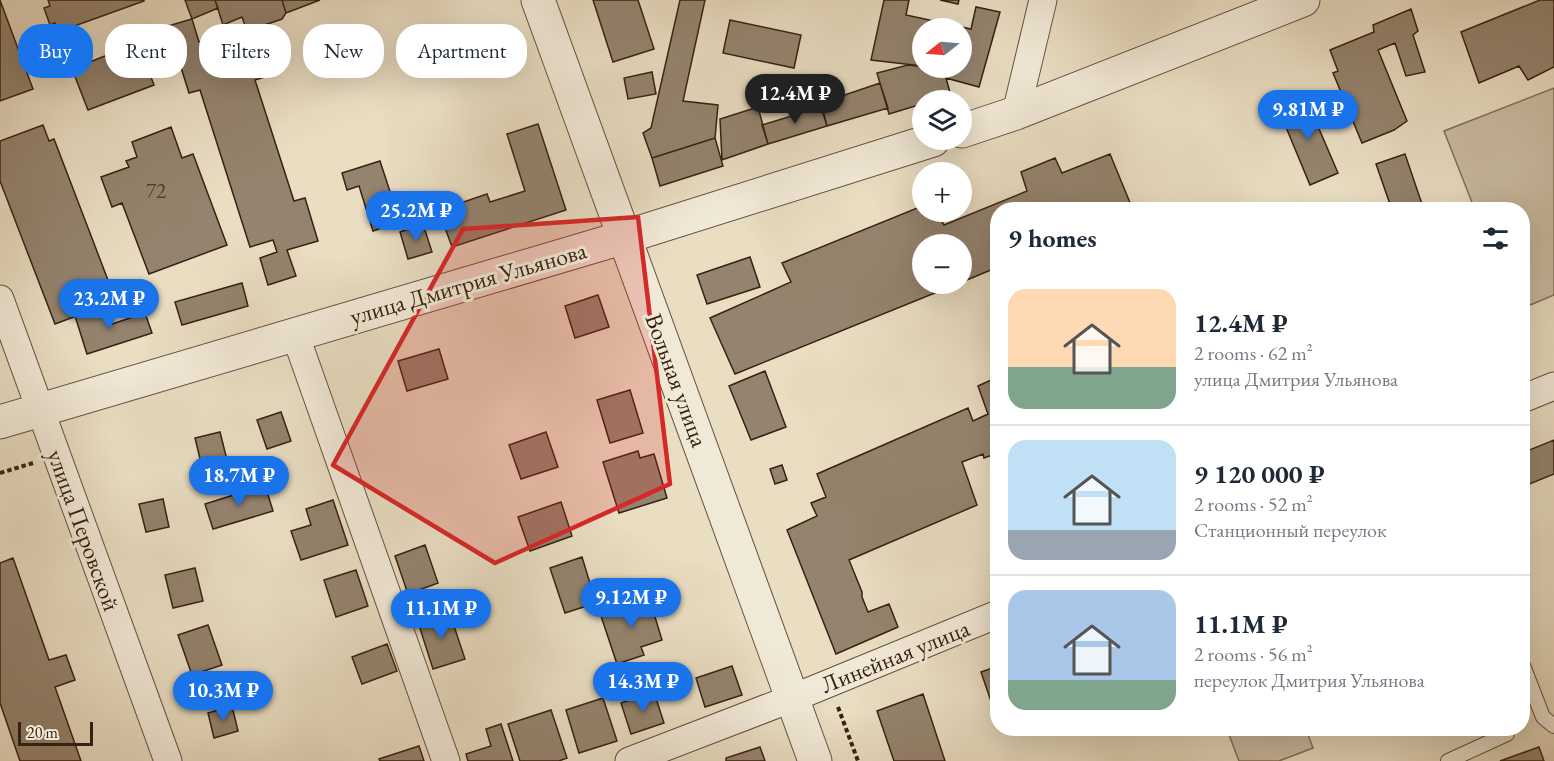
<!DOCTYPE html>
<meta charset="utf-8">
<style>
body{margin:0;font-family:"EB Garamond",serif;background:#f2f2f3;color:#1f2937;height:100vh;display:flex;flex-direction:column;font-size:22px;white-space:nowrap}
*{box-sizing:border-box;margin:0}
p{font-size:20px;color:#747a83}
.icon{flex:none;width:33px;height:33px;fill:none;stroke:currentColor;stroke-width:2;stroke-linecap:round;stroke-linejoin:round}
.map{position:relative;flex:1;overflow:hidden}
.panel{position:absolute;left:990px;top:202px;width:540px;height:534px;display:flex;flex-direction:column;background:#fff;border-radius:24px;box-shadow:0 6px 24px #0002}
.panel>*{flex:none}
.top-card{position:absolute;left:18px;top:24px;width:570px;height:54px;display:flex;gap:12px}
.needle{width:39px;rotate:253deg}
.controls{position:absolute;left:912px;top:18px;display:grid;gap:12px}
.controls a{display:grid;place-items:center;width:60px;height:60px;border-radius:50%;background:#fff;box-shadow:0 6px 24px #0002;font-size:30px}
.scale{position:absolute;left:18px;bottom:15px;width:75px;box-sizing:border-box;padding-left:6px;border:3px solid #382112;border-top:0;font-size:16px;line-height:21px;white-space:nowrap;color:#382112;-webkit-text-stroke:4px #f1e9d7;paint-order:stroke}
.price{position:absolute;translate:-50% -51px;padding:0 14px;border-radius:21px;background:#1a73e8;color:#fff;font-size:20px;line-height:39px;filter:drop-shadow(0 2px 3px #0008)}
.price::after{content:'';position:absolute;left:50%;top:36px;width:18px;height:14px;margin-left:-9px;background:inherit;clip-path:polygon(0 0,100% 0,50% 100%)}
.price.selected{background:#222;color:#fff}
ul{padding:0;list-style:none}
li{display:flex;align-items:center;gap:18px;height:150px;padding:0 18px}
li+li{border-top:2px solid #e0e1e3}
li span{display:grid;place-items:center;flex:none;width:168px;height:120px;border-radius:18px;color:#555}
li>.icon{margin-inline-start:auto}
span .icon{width:72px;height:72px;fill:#fffc;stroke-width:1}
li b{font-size:26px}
h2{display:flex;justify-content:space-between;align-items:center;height:72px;padding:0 18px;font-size:26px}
.pill{padding:0 21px;border-radius:24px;background:#fff;box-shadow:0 6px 24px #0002;font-size:21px;line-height:54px}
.pill.selected{background:#1a73e8;color:#fff}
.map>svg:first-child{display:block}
</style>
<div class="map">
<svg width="1554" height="761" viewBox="0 0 1554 761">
<rect width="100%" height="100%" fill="#e9ddc2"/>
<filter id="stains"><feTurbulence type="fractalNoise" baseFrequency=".00333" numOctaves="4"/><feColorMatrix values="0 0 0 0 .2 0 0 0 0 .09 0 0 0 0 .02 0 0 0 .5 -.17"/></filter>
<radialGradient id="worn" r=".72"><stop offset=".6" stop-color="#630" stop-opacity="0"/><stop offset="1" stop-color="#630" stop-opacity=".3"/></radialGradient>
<path fill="#cbbda4" stroke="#826f5b" stroke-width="1.5" d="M 1554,88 L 1554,295 L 1523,308 L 1522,210 L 1475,210 L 1444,131 Z
M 1236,729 L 1306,729 L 1313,748 L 1279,761 L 1239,761 L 1228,732 Z"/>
<path fill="#94836e" stroke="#382112" stroke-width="1.5" d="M 0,0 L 33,89 L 0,101 Z
M 48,0 L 144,0 L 144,1 L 66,29 L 64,25 L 57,27 L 55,23 L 50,25 L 44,8 L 50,6 Z
M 185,0 L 215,0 L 218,8 L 192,19 Z
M 215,0 L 282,0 L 286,13 L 282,19 L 247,31 L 242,17 L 223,25 Z
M 282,0 L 320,0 L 286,13 Z
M 593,0 L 638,0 L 654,49 L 613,62 Z
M 680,0 L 705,0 L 683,101 L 718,105 L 715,138 L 652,158 L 643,133 L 651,128 Z
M 884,0 L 909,0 L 906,15 L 971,29 L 976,7 L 1000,12 L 979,87 L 946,78 L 935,68 L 962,68 L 962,28 L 922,28 L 922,66 L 871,60 Z
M 940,0 L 959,0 L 958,4 Z
M 1540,0 L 1554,0 L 1554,67 L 1528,80 L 1519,66 L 1479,83 L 1461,32 Z
M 1411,9 L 1418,31 L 1413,35 L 1425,72 L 1406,76 L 1395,43 L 1378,50 L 1407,121 L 1394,130 L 1362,143 L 1333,73 L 1338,71 L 1330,50 L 1374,32 L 1373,25 Z
M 192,19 L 199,42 L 215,37 L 218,46 L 251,36 L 258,60 L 262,59 L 268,76 L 255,80 L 294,201 L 305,198 L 318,241 L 287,250 L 296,276 L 268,285 L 260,258 L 277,252 L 273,240 L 250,247 L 200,90 L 189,93 L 168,26 Z
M 730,20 L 801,35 L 794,68 L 723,53 Z
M 138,43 L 154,85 L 88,110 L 72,69 Z
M 908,65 L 935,68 L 946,78 L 951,96 L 935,100 L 922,100 L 922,104 L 889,114 L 877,73 Z
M 652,72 L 656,94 L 628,99 L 624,78 Z
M 880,83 L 888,108 L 827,126 L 821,103 Z
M 1305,96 L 1338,173 L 1310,185 L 1278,108 Z
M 758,107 L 768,144 L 722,160 L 720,119 Z
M 821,107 L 827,126 L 768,144 L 762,125 Z
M 538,124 L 566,210 L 452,247 L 443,222 L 453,219 L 449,207 L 487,194 L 490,202 L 525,191 L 507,134 Z
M 43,125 L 49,141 L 54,139 L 116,301 L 55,324 L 0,181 L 0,141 Z
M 171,127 L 182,158 L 193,154 L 227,245 L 149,274 L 122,203 L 112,207 L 101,177 L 129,167 L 126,161 L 137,157 L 132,142 Z
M 715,138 L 723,166 L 660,186 L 652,158 Z
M 1110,154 L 1133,210 L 998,210 L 998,267 L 962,282 L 962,244 L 922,244 L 922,284 L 957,284 L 735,374 L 710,318 L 791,282 L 782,263 L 922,206 L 922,212 L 936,212 L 944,225 L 1027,191 L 1021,172 L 1055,158 L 1062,173 Z
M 1405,154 L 1424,210 L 1392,210 L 1376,164 Z
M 380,161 L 400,222 L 373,231 L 359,186 L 347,190 L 342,173 Z
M 423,224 L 432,252 L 408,259 L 400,232 Z
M 750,257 L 760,287 L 707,304 L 697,275 Z
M 242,283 L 248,306 L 182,325 L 175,302 Z
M 598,295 L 609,327 L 575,338 L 565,306 Z
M 103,307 L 109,325 L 145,313 L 152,333 L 87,354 L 75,316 Z
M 439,349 L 448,379 L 407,391 L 398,361 Z
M 765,371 L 786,427 L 751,440 L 729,386 Z
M 998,377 L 998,453 L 984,458 L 983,454 L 962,462 L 977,505 L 849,560 L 862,592 L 862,597 L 868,612 L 889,604 L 898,627 L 836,654 L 787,530 L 817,516 L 811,503 L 826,497 L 817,474 L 968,408 L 973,421 L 988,414 L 978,386 Z
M 630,390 L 643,433 L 610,443 L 597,400 Z
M 281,412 L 291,441 L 267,449 L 257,420 Z
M 220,432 L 227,460 L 202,467 L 195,438 Z
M 546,432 L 558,467 L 521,479 L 509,445 Z
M 1554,440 L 1554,474 L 1522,487 L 1522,453 Z
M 638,451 L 640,458 L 654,454 L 667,498 L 619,513 L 603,462 Z
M 782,465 L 787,480 L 775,484 L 770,469 Z
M 265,485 L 273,511 L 213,529 L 205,504 Z
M 163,499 L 169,527 L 146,532 L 139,504 Z
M 333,500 L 348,545 L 301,560 L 291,531 L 311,525 L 306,509 Z
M 561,502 L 572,536 L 530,551 L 518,517 Z
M 425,545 L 438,583 L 408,594 L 395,556 Z
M 582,557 L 596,603 L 565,613 L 550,568 Z
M 13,558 L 49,660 L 66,655 L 75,680 L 55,687 L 81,761 L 20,761 L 0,703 L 0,563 Z
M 195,568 L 203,601 L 173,608 L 165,575 Z
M 356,570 L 368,606 L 336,617 L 324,580 Z
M 649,597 L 662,640 L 641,647 L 644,655 L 617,664 L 600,613 Z
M 449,611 L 465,659 L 433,669 L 418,622 Z
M 208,625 L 222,665 L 192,675 L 178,635 Z
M 387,644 L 397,671 L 362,684 L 352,657 Z
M 732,666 L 742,695 L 705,707 L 696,678 Z
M 998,666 L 998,716 L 996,716 L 981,672 Z
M 654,692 L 664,723 L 631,734 L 621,703 Z
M 923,694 L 945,761 L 894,761 L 877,711 Z
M 603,698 L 617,741 L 579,753 L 566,710 Z
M 232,706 L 238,731 L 214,738 L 208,713 Z
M 551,710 L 567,758 L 559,761 L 520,761 L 508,724 Z
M 501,724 L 513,761 L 468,761 L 466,754 L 491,746 L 486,729 Z
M 419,746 L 424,761 L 380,761 L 379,759 Z
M 760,747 L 765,761 L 726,761 L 726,758 Z
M 1539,747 L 1544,761 L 1500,761 Z"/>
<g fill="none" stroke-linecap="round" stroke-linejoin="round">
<g stroke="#64503e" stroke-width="16">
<path id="service" d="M 1522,663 L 1543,717 L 1554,726
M 1448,761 L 1507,734"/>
</g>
<g stroke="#64503e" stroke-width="29">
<path id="minor" d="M 1016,113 L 1043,0
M 0,299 L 168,761
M 295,334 L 446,761
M 1522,399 L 1554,386
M 629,761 L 793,698 L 998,614"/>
</g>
<g stroke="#64503e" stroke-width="35">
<path id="tertiary" d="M 538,0 L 815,761
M 962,131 L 1016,113 L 1303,0
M 0,422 L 625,237 L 933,140"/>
</g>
<path stroke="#382112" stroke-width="4" stroke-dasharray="4.5 3" stroke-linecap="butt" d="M 0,473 L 33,463
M 838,707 L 858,761"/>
<use href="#service" stroke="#f1e9d7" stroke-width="14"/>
<use href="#minor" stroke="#f1e9d7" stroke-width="27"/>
<use href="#tertiary" stroke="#f1e9d7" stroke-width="33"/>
</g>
<path fill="#d62828" fill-opacity="0.2" stroke="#d62828" stroke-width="4.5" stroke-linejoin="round" d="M 638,217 L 670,484 L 495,563 L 333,465 L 463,229 Z"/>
<g text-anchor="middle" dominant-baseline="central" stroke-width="6" stroke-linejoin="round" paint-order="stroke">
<g font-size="21" fill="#4f3a29">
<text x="156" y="190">72</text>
</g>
<g font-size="24" fill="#382112" stroke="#f1e9d7">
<text transform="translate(468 283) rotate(-16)">улица Дмитрия Ульянова</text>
<text transform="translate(677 380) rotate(70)">Вольная улица</text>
<text transform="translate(84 530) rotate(70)">улица Перовской</text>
<text transform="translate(895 656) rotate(-22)">Линейная улица</text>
</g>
</g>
<rect width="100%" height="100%" filter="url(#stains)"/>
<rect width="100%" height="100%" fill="url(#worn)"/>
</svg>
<div class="controls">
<a><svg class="needle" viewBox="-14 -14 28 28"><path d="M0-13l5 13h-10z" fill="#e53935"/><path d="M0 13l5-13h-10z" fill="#747a83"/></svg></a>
<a><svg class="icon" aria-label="layers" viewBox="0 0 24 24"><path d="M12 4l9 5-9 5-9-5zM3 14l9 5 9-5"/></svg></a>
<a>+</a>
<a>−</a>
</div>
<div class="scale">20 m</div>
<b class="price selected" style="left:795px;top:125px">12.4M ₽</b>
<b class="price" style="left:1308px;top:141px">9.81M ₽</b>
<b class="price" style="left:416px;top:242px">25.2M ₽</b>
<b class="price" style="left:109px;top:330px">23.2M ₽</b>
<b class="price" style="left:239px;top:507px">18.7M ₽</b>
<b class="price" style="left:631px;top:629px">9.12M ₽</b>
<b class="price" style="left:441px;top:640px">11.1M ₽</b>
<b class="price" style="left:643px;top:713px">14.3M ₽</b>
<b class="price" style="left:223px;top:722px">10.3M ₽</b>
<div class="top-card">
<a class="pill selected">Buy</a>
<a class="pill">Rent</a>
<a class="pill">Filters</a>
<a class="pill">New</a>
<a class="pill">Apartment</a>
</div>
<section class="panel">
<h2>9 homes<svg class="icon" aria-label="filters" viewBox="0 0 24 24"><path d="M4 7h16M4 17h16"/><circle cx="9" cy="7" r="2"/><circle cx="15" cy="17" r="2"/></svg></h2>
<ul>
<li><span style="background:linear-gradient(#ffd9b3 65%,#7fa58c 0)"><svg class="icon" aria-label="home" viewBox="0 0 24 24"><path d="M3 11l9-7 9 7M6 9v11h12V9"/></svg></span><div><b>12.4M ₽</b><p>2 rooms · 62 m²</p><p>улица Дмитрия Ульянова</p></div></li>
<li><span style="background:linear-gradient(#bfe0f5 75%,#9aa5b1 0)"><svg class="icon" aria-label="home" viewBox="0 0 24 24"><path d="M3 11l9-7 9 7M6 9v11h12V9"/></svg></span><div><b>9 120 000 ₽</b><p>2 rooms · 52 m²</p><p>Станционный переулок</p></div></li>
<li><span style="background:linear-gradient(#a9c7e8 75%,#7fa58c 0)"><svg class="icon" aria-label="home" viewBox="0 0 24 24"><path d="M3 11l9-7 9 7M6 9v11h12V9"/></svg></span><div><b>11.1M ₽</b><p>2 rooms · 56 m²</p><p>переулок Дмитрия Ульянова</p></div></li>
</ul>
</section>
</div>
